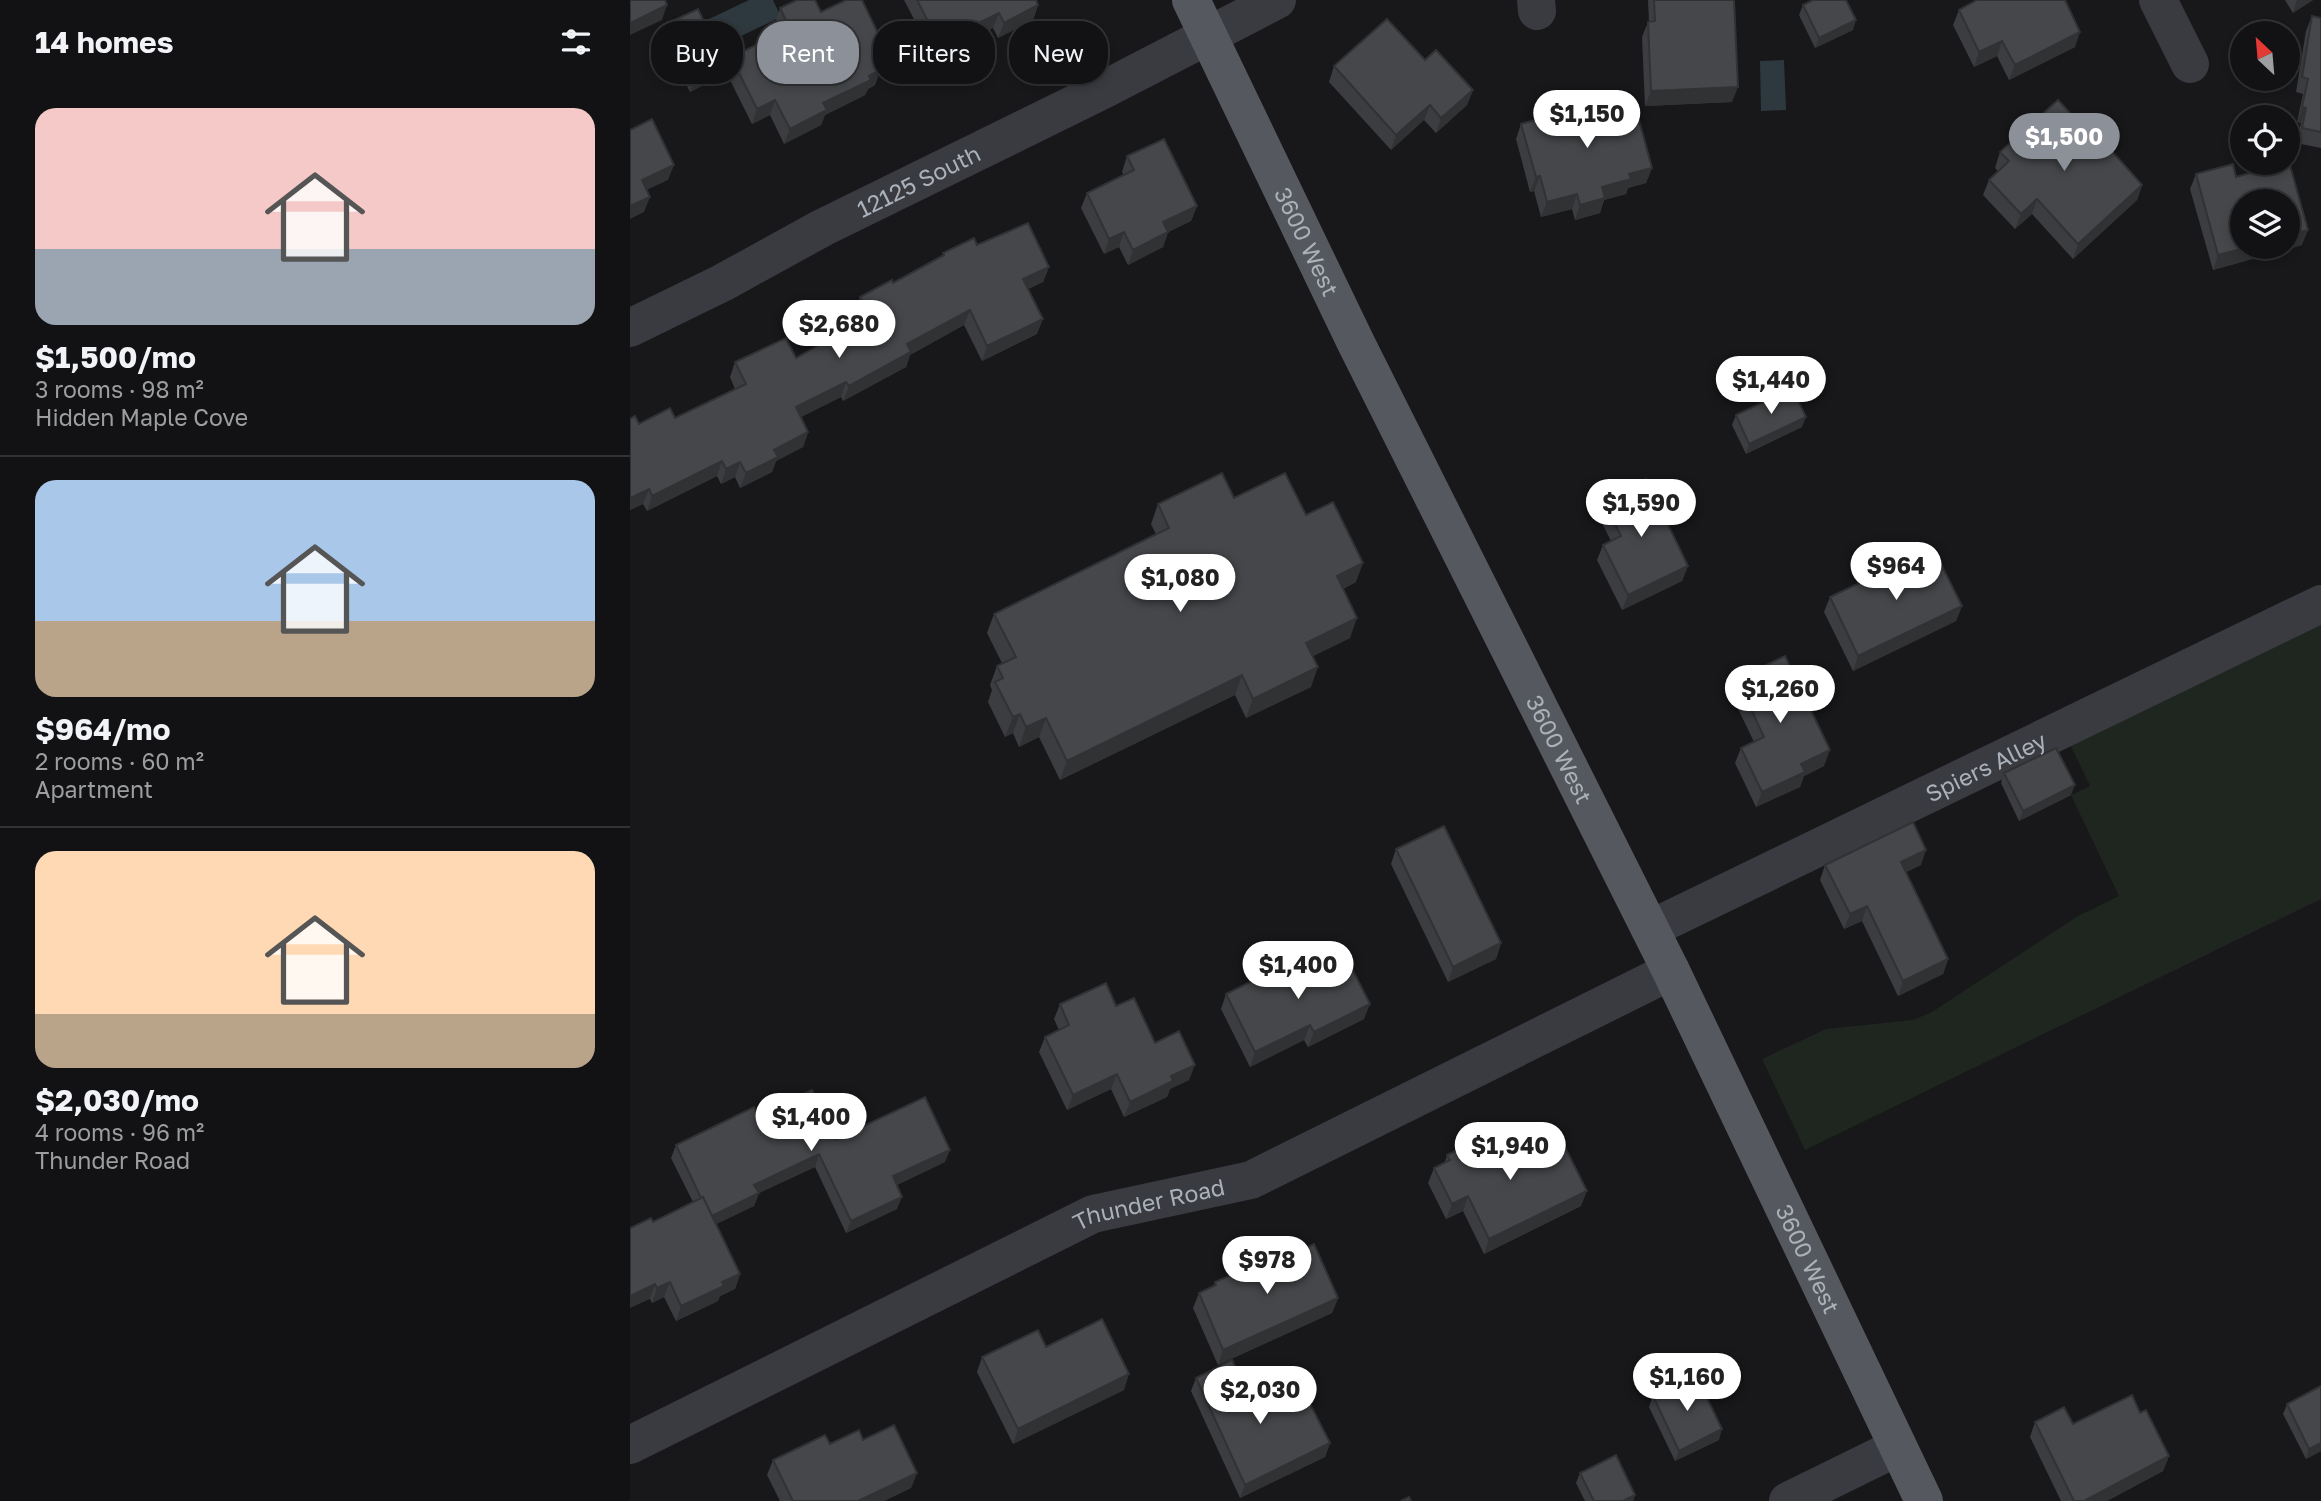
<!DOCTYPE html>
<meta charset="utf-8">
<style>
body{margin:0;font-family:"Golos Text",sans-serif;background:#1b1b1d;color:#f1f3f6;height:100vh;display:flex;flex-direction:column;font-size:26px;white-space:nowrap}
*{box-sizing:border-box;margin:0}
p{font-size:23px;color:#9c9ea0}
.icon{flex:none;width:38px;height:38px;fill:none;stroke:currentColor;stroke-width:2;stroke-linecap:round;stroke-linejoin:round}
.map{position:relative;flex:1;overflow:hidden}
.panel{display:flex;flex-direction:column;background:#121214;width:630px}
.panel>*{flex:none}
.banner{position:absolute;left:21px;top:21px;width:665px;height:63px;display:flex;gap:14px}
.needle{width:46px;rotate:334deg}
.fabs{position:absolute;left:1600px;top:21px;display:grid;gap:14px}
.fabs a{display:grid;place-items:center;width:70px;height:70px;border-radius:50%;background:#121214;box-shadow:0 4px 10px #0003,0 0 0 2px #313234;font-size:35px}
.price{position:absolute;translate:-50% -60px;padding:0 16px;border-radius:24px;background:#fff;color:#222;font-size:23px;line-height:46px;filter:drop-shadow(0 2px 4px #0008)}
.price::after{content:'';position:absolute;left:50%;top:42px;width:21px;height:16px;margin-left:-10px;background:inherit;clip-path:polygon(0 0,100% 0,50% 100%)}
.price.on{background:#8c9099;color:#fff}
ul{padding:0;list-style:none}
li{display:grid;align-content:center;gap:14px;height:371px;padding:0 35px}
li+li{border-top:2px solid #313234}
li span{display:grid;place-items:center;height:217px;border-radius:21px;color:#555}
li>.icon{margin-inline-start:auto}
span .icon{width:126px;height:126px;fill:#fffc;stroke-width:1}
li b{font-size:30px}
h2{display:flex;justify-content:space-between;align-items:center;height:84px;padding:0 35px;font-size:30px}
.chip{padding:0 24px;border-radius:28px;background:#121214;box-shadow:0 4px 10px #0003,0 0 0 2px #313234;font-size:24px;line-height:63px}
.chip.on{background:#8c9099;color:#fff}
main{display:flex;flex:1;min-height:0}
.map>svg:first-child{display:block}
</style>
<main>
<section class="panel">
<h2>14 homes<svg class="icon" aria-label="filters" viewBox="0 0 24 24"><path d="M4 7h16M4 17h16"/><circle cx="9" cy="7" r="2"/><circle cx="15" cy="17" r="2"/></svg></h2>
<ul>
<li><span style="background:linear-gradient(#f6c9c9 65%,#9aa5b1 0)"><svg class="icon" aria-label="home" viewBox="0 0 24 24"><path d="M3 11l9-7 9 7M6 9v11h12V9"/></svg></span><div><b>$1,500/mo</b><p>3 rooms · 98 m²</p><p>Hidden Maple Cove</p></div></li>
<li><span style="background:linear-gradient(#a9c7e8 65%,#b9a48a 0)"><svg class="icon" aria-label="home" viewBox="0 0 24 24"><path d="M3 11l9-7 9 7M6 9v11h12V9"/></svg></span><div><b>$964/mo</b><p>2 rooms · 60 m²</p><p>Apartment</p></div></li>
<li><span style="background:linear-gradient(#ffd9b3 75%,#b9a48a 0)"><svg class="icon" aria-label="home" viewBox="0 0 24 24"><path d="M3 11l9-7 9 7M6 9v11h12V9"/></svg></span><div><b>$2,030/mo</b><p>4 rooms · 96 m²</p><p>Thunder Road</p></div></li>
</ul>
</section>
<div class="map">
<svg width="1691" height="1501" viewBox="0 0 1691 1501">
<rect width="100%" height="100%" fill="#18181b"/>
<path fill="#1e261f" d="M 1691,619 L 1691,899 L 1175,1150 L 1132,1059 L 1196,1029 L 1283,1020 L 1302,1012 L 1448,916 L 1489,896 L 1441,795 L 1460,786 L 1439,742 Z"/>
<path fill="#2e393f" d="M 119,0 L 143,0 L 151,17 L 92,45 L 79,19 Z
M 1154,60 L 1156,110 L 1131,111 L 1130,61 Z"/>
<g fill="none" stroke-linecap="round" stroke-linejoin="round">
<g stroke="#393b40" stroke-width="38">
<path d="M 906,0 L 907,11"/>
<path d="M 1528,0 L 1560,64"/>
<path id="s1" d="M 0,328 L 92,283 L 192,228 L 475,89 L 647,0"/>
<path id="s2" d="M 1020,929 L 1691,604"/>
<path id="s3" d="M 0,1445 L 463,1214 L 621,1180 L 1041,971"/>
<path d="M 1158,1501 L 1268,1447"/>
</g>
<path stroke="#55585f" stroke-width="38" id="s4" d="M 561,0 L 726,343 L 1041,971 L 1294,1501"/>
</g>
<path fill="#3b3d40" d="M 274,0 L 406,0 L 408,5 L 403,20 L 368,38 L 363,28 L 323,48 L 318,39 L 299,48 Z
M 1018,0 L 1104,0 L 1102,102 L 1015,106 L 1012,37 L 1018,22 L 1019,22 Z
M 1655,0 L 1683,0 L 1663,13 Z
M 1173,5 L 1223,30 L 1185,48 L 1169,15 Z
M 150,8 L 191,12 L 252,67 L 249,68 L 250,70 L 245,85 L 238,89 L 235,95 L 195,115 L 191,125 L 154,144 L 140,115 L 122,124 L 96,72 L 101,57 L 150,34 L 145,23 Z
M 1329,10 L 1445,47 L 1379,80 L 1367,56 L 1344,67 L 1323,25 Z
M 1682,16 L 1691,18 L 1691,148 L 1666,143 L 1671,123 L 1667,122 L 1673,94 L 1666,92 L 1676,31 Z
M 36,24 L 95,66 L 91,76 L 60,92 L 32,34 Z
M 795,60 L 843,90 L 837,105 L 806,133 L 794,120 L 761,150 L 699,82 L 704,66 Z
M 949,113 L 1022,168 L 1016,183 L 998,188 L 996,194 L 974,200 L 970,213 L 945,220 L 942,209 L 911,217 L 904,191 L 900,192 L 886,139 L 891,124 Z
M 1370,152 L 1477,153 L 1512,185 L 1507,200 L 1443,259 L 1402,214 L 1385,229 L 1353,195 L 1359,180 L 1368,171 L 1365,168 Z
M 497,156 L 567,206 L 561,221 L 538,232 L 533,247 L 498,265 L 489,247 L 474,254 L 451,208 L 457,193 L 494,175 L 492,172 Z
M 1566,174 L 1606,177 L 1672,245 L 1583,270 L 1560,189 Z
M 347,245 L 419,267 L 413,282 L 398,289 L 407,334 L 352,361 L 334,325 L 280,355 L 276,367 L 213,401 L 211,397 L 171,417 L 178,432 L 173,447 L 146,461 L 142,472 L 110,488 L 105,477 L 91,484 L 87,476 L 17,511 L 13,504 L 0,510 L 0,419 L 9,424 L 45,418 L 105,389 L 100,377 L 105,362 L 166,358 L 209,333 L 208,330 L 213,315 L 226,308 L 230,297 L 263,283 L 312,257 L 313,253 Z
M 1106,415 L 1172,427 L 1116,454 L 1102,425 Z
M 604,498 L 676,515 L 726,582 L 713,589 L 720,638 L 683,656 L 681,687 L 616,718 L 605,695 L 430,780 L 409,737 L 389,747 L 383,733 L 375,737 L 358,702 L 362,690 L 360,685 L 367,666 L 372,663 L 357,633 L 364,614 L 526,534 L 521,524 L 528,504 Z
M 973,500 L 1058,566 L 1052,581 L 992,610 L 967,560 L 973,545 L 981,541 L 968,515 Z
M 1200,597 L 1332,606 L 1326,621 L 1223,671 L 1194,612 Z
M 1107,679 L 1194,766 L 1174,776 L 1170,787 L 1126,807 L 1105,763 L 1111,748 L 1124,742 L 1101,694 Z
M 1374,773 L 1441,795 L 1389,821 L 1371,783 Z
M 766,849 L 871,943 L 866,959 L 818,982 L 761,864 Z
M 1195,865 L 1291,865 L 1276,872 L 1318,959 L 1313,974 L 1268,996 L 1232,921 L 1214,929 L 1190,880 Z
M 690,965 L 734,1019 L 678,1047 L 674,1040 L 620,1067 L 591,1009 L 596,994 L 635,983 Z
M 430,1004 L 486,1006 L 525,1043 L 559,1080 L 540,1089 L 537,1097 L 494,1117 L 481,1089 L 437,1110 L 409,1052 L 415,1037 L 429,1030 L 424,1019 Z
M 128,1115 L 206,1139 L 315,1162 L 267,1185 L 267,1209 L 216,1233 L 185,1167 L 129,1193 L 124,1206 L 86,1224 L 110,1274 L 105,1289 L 90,1296 L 88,1301 L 46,1321 L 34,1297 L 22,1303 L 20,1299 L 23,1222 L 63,1202 L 41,1158 L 46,1145 Z
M 817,1155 L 873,1161 L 891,1156 L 951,1206 L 854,1254 L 833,1211 L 816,1219 L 798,1183 L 804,1168 L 815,1162 Z
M 585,1282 L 708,1298 L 702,1313 L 588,1365 L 563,1308 L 569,1293 L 584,1286 Z
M 416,1347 L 494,1390 L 383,1444 L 347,1372 L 352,1357 Z
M 566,1378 L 629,1417 L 700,1443 L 695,1457 L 610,1498 L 561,1391 Z
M 1691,1386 L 1691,1451 L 1676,1459 L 1653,1414 L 1657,1404 Z
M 1023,1396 L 1089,1440 L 1045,1461 L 1019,1407 Z
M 1510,1413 L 1539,1456 L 1533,1471 L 1477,1501 L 1431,1501 L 1400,1437 L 1405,1422 L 1443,1424 Z
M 233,1440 L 287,1473 L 281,1488 L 254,1501 L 150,1501 L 137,1475 L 143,1460 L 200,1444 Z
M 950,1473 L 1005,1495 L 1003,1501 L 955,1501 L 946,1483 Z"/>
<path fill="#303234" d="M 1667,0 L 1683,0 L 1663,13 Z
M 37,5 L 32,20 L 0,35 L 0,23 Z
M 408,5 L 403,20 L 368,38 L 374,23 Z
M 369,13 L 363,28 L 323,48 L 328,33 Z
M 1226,20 L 1223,30 L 1185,48 L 1189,38 Z
M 323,23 L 318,39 L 299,48 L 304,33 Z
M 1450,32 L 1445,47 L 1379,80 L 1385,65 Z
M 1372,41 L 1367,56 L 1344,67 L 1349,52 Z
M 257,52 L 252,67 L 239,73 L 244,58 Z
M 95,66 L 91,76 L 60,92 L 64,81 Z
M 250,70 L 245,85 L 238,89 L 235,95 L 195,115 L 191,125 L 154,144 L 160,129 L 193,103 L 239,76 Z
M 1108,87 L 1102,102 L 1015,106 L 1021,91 Z
M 843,90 L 837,105 L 806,133 L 811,118 Z
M 145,100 L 140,115 L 122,124 L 127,109 Z
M 800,105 L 794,120 L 761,150 L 766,135 Z
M 1672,107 L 1676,108 L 1671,123 L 1667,122 Z
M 44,165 L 38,180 L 6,195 L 12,180 Z
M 1022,168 L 1016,183 L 998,188 L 996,194 L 974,200 L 970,213 L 945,220 L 950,205 L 972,187 L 999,174 Z
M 910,176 L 904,191 L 900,192 L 906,177 Z
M 1512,185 L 1507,200 L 1443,259 L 1448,244 Z
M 947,194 L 942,209 L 911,217 L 917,202 Z
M 20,197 L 14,212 L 0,219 L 0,206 Z
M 1407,199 L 1402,214 L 1385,229 L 1391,214 Z
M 567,206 L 561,221 L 528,237 L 533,222 Z
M 1678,230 L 1672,245 L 1583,270 L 1588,255 L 1619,247 L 1657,247 L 1657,236 Z
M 494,232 L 489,247 L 474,254 L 479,239 Z
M 538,232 L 533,247 L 498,265 L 503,250 Z
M 419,267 L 413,282 L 388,294 L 393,279 Z
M 340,310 L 334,325 L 280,355 L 276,367 L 213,401 L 219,386 L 277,344 Z
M 413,319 L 407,334 L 352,361 L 357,346 Z
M 216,382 L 211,397 L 160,422 L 166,407 Z
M 1176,417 L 1172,427 L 1116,454 L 1119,444 Z
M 178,432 L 173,447 L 146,461 L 142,472 L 110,488 L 116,473 L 144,450 Z
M 92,461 L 87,476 L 17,511 L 22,496 Z
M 110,462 L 105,477 L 91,484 L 96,469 Z
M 19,489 L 13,504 L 0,510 L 0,498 Z
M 733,563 L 726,582 L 700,595 L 707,576 Z
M 1058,566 L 1052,581 L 992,610 L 998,595 Z
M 1332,606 L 1326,621 L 1223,671 L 1228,656 Z
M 727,618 L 720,638 L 669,663 L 676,643 Z
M 688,667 L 681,687 L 616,718 L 623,699 Z
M 612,675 L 605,695 L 430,780 L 437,761 Z
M 390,714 L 383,733 L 375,737 L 383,717 Z
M 416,718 L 409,737 L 389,747 L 396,727 Z
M 1200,750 L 1194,766 L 1174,776 L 1170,787 L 1126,807 L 1132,792 L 1171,764 Z
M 1445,785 L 1441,795 L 1389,821 L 1393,811 Z
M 1296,850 L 1291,865 L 1266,877 L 1271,862 Z
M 1237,906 L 1232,921 L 1214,929 L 1220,914 Z
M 871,943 L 866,959 L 818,982 L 823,967 Z
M 1318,959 L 1313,974 L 1268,996 L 1273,981 Z
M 740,1004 L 734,1019 L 678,1047 L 684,1032 Z
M 680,1025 L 674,1040 L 620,1067 L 625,1052 Z
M 565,1065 L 559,1080 L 540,1089 L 537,1097 L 494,1117 L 500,1102 L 541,1076 Z
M 487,1074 L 481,1089 L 437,1110 L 443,1095 Z
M 320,1150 L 315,1162 L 258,1189 L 263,1176 Z
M 189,1154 L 185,1167 L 120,1197 L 124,1185 Z
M 957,1191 L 951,1206 L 854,1254 L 859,1239 Z
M 129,1193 L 124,1206 L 76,1229 L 80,1217 Z
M 838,1196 L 833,1211 L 816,1219 L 822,1204 Z
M 272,1197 L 267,1209 L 216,1233 L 221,1221 Z
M 110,1274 L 105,1289 L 90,1296 L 88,1301 L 46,1321 L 51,1306 L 92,1282 Z
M 40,1282 L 34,1297 L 22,1303 L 27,1288 Z
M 25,1284 L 20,1299 L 0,1308 L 0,1296 Z
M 708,1298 L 702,1313 L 588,1365 L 593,1350 Z
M 499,1374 L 494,1390 L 383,1444 L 388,1429 Z
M 1092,1429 L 1089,1440 L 1045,1461 L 1049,1451 Z
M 700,1443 L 695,1457 L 610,1498 L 615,1485 Z
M 1691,1443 L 1691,1451 L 1676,1459 L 1679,1449 Z
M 1539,1456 L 1533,1471 L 1477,1501 L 1454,1501 Z
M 287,1473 L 281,1488 L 254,1501 L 228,1501 Z
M 1005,1495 L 1003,1501 L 993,1501 Z"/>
<path fill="#45474a" stroke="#303234" stroke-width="2" d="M 0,0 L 35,0 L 37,5 L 0,23 Z
M 167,0 L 185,0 L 191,12 L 216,0 L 232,0 L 257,52 L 244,58 L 250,70 L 239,76 L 241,80 L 193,103 L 197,110 L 160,129 L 145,100 L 127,109 L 101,57 L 160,29 L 150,8 Z
M 287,0 L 406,0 L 408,5 L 374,23 L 369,13 L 328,33 L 323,23 L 304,33 Z
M 1024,0 L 1104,0 L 1108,87 L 1021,91 L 1018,22 L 1025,21 Z
M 1183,0 L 1216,0 L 1226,20 L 1189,38 L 1173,5 Z
M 1347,0 L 1435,0 L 1450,32 L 1385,65 L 1372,41 L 1349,52 L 1329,10 Z
M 68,9 L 95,66 L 64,81 L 36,24 Z
M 1682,16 L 1691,18 L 1691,132 L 1672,128 L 1676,108 L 1672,107 L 1678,79 L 1672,77 Z
M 757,19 L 795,60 L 806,50 L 843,90 L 811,118 L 800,105 L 766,135 L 704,66 Z
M 1003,98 L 1022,168 L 999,174 L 1001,179 L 972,187 L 975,198 L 950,205 L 947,194 L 917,202 L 910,176 L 906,177 L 891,124 L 948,108 L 949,113 Z
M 1428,100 L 1477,153 L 1481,150 L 1512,185 L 1448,244 L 1407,199 L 1391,214 L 1359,180 L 1379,161 L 1370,152 Z
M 22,119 L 44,165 L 12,180 L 20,197 L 0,206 L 0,130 Z
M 534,139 L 567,206 L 533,222 L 538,232 L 503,250 L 494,232 L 479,239 L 457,193 L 504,170 L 497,156 Z
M 1659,162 L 1678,230 L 1657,236 L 1657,201 L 1612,201 L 1612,247 L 1619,247 L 1588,255 L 1566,174 L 1603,164 L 1606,177 Z
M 398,223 L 419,267 L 393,279 L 413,319 L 357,346 L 340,310 L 277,344 L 281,352 L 219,386 L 216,382 L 166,407 L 178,432 L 144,450 L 148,457 L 116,473 L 110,462 L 96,469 L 92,461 L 22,496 L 19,489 L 0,498 L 0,419 L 5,416 L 9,424 L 40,408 L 45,418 L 116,384 L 105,362 L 156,338 L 166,358 L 220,327 L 213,315 L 234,304 L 230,297 L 262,280 L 263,283 L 314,255 L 313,253 L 344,238 L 347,245 Z
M 1162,388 L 1176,417 L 1119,444 L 1106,415 Z
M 592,473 L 604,498 L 655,473 L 676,515 L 703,502 L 733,563 L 707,576 L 727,618 L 676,643 L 688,667 L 623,699 L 612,675 L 437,761 L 416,718 L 396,727 L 390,714 L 383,717 L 365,682 L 373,678 L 367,666 L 386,657 L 364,614 L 539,528 L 528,504 Z
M 1016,479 L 1058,566 L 998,595 L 973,545 L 991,536 L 973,500 Z
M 1303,548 L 1332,606 L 1228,656 L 1200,597 Z
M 1155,656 L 1200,750 L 1171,764 L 1175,772 L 1132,792 L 1111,748 L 1134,737 L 1107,679 Z
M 1426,748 L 1445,785 L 1393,811 L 1374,773 Z
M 1283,822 L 1296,850 L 1271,862 L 1318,959 L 1273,981 L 1237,906 L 1220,914 L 1195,865 Z
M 814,826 L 871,943 L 823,967 L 766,849 Z
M 714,953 L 740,1004 L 684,1032 L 680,1025 L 625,1052 L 596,994 L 632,976 L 635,983 L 686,957 L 690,965 Z
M 476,983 L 486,1006 L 504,998 L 525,1043 L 549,1031 L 565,1065 L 541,1076 L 543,1081 L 500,1102 L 487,1074 L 443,1095 L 415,1037 L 439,1025 L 430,1004 Z
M 182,1090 L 206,1139 L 295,1097 L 320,1150 L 263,1176 L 272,1197 L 221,1221 L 189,1154 L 124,1185 L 129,1193 L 82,1216 L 73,1197 L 71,1198 L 46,1145 L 124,1107 L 128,1115 Z
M 860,1134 L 873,1161 L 890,1153 L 891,1156 L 930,1137 L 957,1191 L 859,1239 L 838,1196 L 822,1204 L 804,1168 L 820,1160 L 817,1155 Z
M 73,1197 L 110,1274 L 92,1282 L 94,1286 L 51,1306 L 40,1282 L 27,1288 L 25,1284 L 0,1296 L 0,1228 L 21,1218 L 23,1222 Z
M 684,1244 L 708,1298 L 593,1350 L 569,1293 L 586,1285 L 585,1282 L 618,1268 L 620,1273 Z
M 472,1319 L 499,1374 L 388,1429 L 352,1357 L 408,1330 L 416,1347 Z
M 602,1360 L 629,1417 L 675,1394 L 700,1443 L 615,1485 L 566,1378 Z
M 1066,1375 L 1092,1429 L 1049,1451 L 1023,1396 Z
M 1691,1386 L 1691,1443 L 1679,1449 L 1657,1404 Z
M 1502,1395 L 1510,1413 L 1516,1410 L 1539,1456 L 1454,1501 L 1444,1501 L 1405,1422 L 1434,1407 L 1443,1424 Z
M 264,1425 L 287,1473 L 228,1501 L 163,1501 L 143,1460 L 195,1435 L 200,1444 L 229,1430 L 233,1440 Z
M 986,1455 L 1005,1495 L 993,1501 L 964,1501 L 950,1473 Z
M 779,1497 L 781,1501 L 771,1501 Z"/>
<g text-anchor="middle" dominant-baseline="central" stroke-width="5" stroke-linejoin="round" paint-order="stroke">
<g font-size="23" fill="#abb1ba" stroke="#131316">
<text stroke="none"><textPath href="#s1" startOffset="324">12125 South</textPath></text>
<text stroke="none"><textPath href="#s4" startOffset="268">3600 West</textPath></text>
<text stroke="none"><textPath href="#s4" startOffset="835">3600 West</textPath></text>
<text stroke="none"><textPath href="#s2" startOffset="373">Spiers Alley</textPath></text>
<text stroke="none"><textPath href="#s3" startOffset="574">Thunder Road</textPath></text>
<text stroke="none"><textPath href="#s4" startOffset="1402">3600 West</textPath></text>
</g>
</g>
</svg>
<div class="fabs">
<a><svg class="needle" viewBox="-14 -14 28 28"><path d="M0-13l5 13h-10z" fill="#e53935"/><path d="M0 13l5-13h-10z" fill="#9c9ea0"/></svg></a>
<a><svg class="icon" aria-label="locate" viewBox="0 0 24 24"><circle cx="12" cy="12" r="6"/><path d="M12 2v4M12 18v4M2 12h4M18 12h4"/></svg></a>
<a><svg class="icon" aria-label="layers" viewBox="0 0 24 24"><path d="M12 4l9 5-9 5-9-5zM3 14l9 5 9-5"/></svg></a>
</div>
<b class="price" style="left:957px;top:150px">$1,150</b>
<b class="price on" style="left:1434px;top:173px">$1,500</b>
<b class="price" style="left:209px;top:360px">$2,680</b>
<b class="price" style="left:1141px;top:416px">$1,440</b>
<b class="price" style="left:1011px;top:539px">$1,590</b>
<b class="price" style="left:1266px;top:602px">$964</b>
<b class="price" style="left:550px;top:614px">$1,080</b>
<b class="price" style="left:1150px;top:725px">$1,260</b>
<b class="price" style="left:668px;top:1001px">$1,400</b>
<b class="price" style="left:181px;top:1153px">$1,400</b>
<b class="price" style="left:880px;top:1182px">$1,940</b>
<b class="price" style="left:637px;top:1296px">$978</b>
<b class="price" style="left:1057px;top:1413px">$1,160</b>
<b class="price" style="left:630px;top:1426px">$2,030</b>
<div class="banner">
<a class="chip">Buy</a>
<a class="chip on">Rent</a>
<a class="chip">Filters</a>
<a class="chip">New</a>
</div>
</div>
</main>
